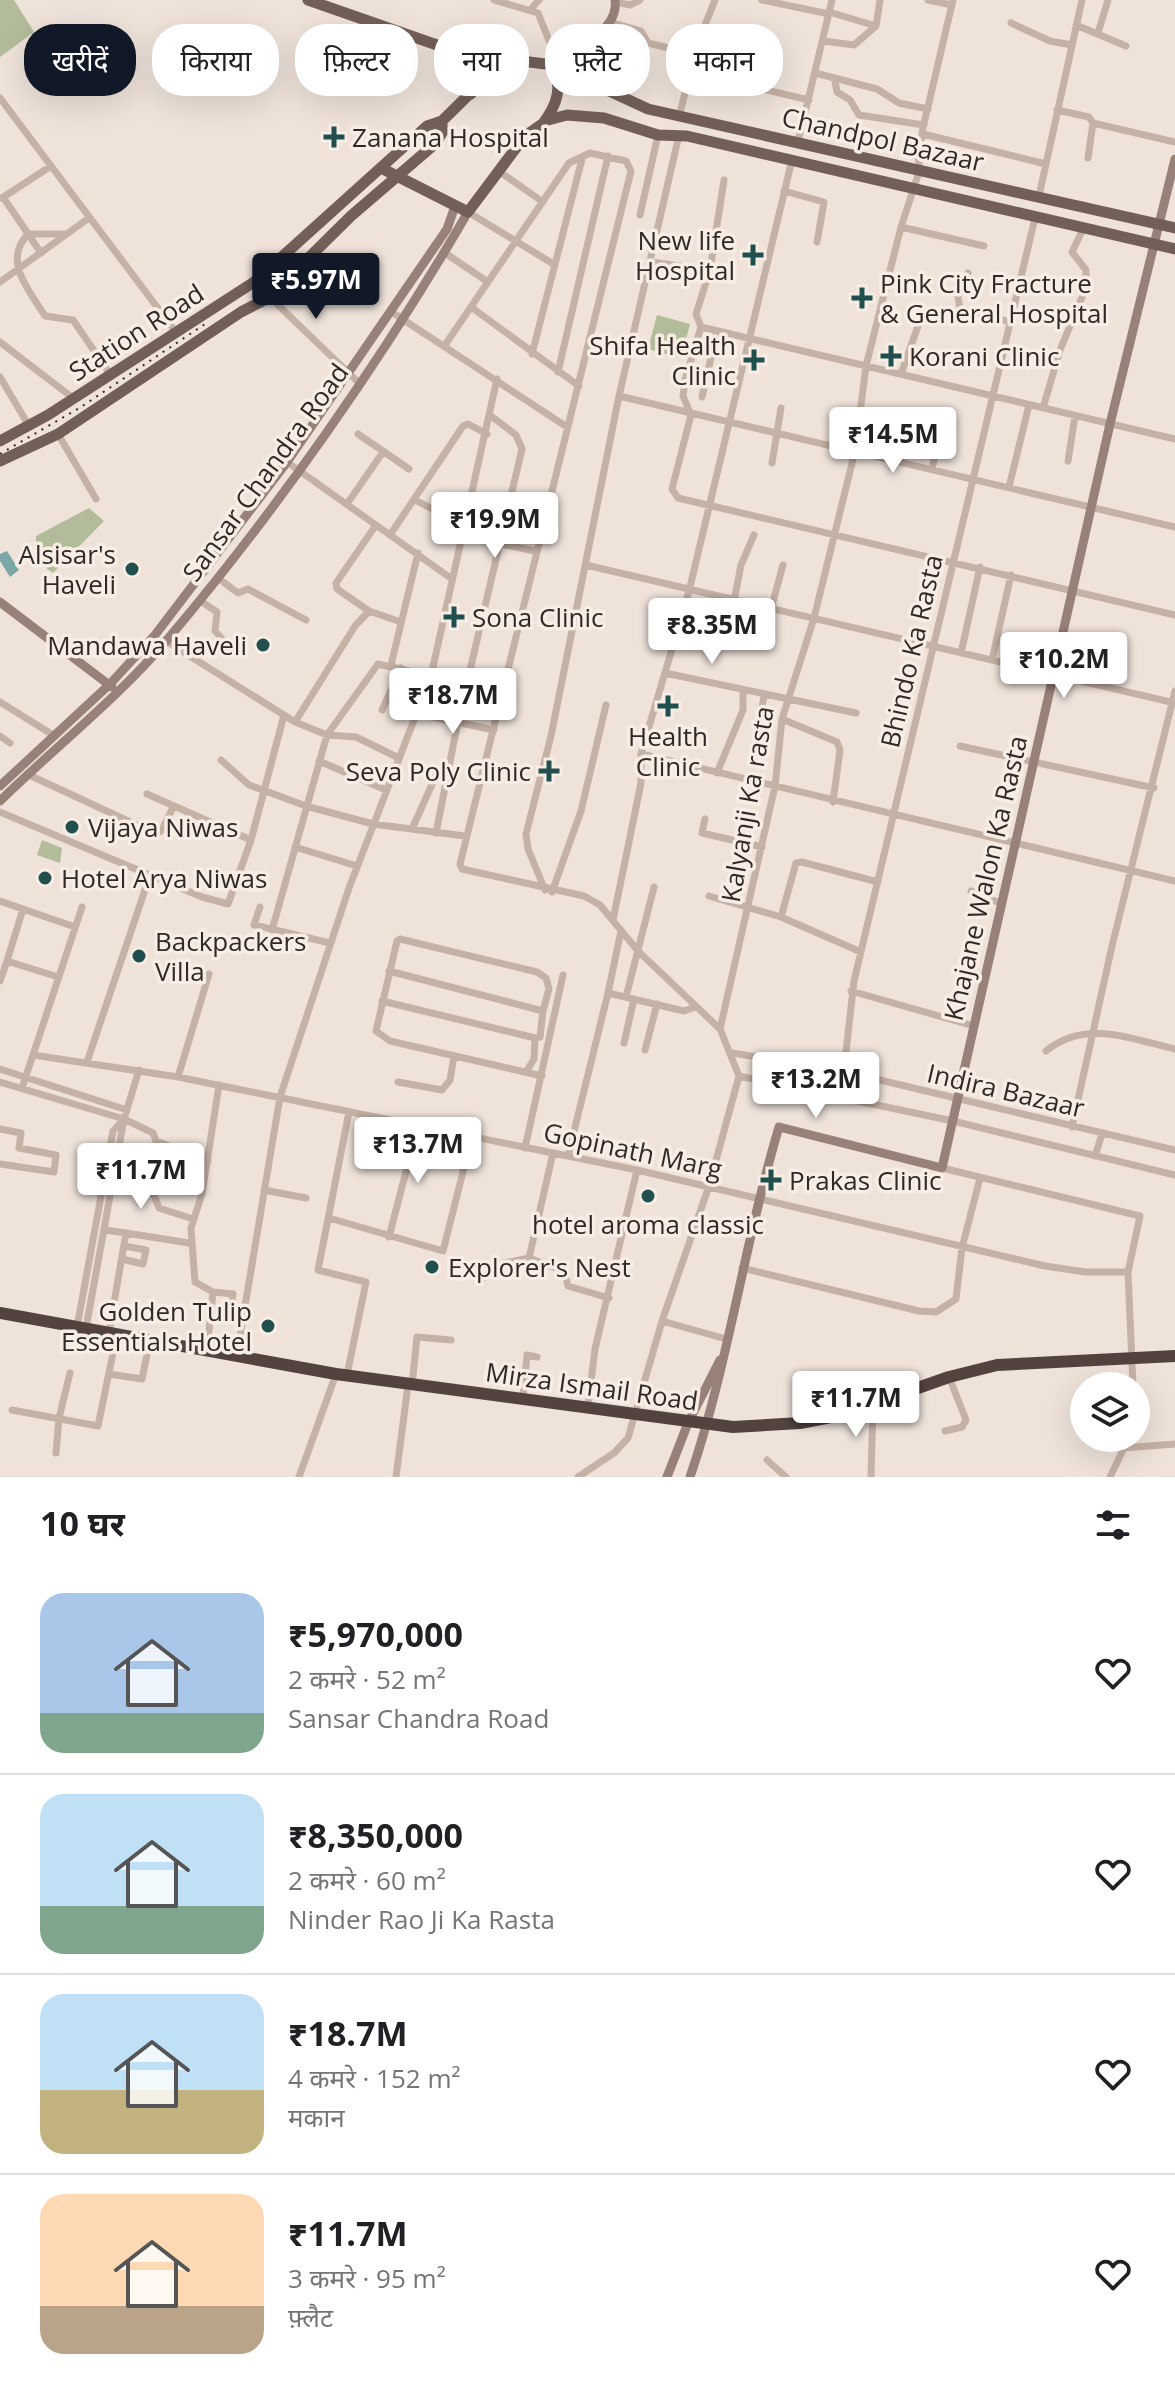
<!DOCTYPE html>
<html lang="hi">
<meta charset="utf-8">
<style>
body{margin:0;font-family:"Open Sans","Noto Sans Devanagari",sans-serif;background:#f6f6f6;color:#202124;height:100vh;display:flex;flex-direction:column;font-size:30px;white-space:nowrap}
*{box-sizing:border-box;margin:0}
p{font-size:26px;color:#757577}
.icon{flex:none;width:44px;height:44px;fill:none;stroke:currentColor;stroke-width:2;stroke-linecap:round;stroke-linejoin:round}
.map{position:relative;height:1477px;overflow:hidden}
.side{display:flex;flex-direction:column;background:#fff;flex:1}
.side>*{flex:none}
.banner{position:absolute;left:24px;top:24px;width:1128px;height:72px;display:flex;gap:16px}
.buttons{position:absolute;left:1070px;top:1372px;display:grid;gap:16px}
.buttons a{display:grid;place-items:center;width:80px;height:80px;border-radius:50%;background:#fff;box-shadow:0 8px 32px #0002;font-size:40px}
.price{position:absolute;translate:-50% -68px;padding:0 18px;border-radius:8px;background:#fff;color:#222;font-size:26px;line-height:52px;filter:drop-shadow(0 2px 4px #0008)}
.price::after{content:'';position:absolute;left:50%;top:48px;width:24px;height:18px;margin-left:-12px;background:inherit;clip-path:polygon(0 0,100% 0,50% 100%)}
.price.active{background:#111827;color:#fff}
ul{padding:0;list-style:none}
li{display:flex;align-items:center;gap:24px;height:200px;padding:0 40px}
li+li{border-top:2px solid #e0e0e0}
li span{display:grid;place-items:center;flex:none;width:224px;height:160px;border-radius:24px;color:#555}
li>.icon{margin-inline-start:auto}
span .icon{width:96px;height:96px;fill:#fffc;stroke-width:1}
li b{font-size:34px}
h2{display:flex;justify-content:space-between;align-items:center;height:96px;padding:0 40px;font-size:34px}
.tag{padding:0 28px;border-radius:32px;background:#fff;box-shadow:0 8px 32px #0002;font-size:28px;line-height:72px}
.tag.active{background:#111827;color:#fff}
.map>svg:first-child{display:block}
</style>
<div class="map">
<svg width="1175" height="1477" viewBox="0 0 1175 1477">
<rect width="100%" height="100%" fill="#eee2d9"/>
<path fill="#b3bc9a" d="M 0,0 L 14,0 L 34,32 L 0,57 Z
M 657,315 L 690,324 L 681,358 L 648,349 Z
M 89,508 L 104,521 L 53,573 L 36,561 L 36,536 Z
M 42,840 L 62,848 L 60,863 L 37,855 Z"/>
<path fill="#7aa8a7" d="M 7,551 L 19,570 L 10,577 L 0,561 L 0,554 Z"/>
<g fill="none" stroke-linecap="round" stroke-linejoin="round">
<path stroke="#c5b2a6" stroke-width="7" d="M 494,0 L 538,13 L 556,58
M 762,0 L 829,14
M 928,0 L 952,5
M 615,2 L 630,5 L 640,0
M 531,9 L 539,0
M 829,12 L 876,26
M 610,22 L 641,31 L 648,43 L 697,55
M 1011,23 L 1050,41 L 1072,45
M 1076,25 L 1126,46
M 1098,33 L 1108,0
M 823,41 L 854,45 L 876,26 L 880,0
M 815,73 L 877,89 L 899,103 L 928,109
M 691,79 L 715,78 L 809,100
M 835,81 L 837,92 L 850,100 L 859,115 L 924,125
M 0,98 L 175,331
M 1057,110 L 1089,117 L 1093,123 L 1088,158
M 679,117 L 697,45 L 715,0
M 1093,123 L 1175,142
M 923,134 L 1046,164
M 798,142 L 832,0
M 500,172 L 543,202
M 784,191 L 824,202 L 817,242
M 1039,196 L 1082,0
M 3,197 L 41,253
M 2,198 L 51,166
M 468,212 L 555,265
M 640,215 L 658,135
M 901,227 L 984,246
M 66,234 L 28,234 C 2,261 29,290 45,316 L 73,320 L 110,374
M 445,253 L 488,282
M 651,262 L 710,270
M 968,273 L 958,297 L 960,308 L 1010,322
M 0,282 L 89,218
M 254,282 L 358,382
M 471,307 L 579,386
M 390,311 L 567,427
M 701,327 L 685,380 L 683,396 L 691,415 L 672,489 L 678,498 L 1175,615
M 701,327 L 1175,439
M 701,327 L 696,314 L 710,270 L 724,180
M 0,342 L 73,398
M 445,345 L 569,163 L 590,153 L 626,161 L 631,171 L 460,864 L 462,869 L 584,896 L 600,905 L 638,951 L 720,1029 L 739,1076 L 709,1186 L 662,1321 L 628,1438 L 614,1453 L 578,1477
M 532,354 L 582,159
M 558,372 L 608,156
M 901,374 L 918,326
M 0,377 L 29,426
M 619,396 L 1175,527
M 702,397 L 717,331
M 1043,408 L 1060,350 L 1086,288 L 1086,270 L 1072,252 L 1083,229
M 58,434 L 96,499
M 358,434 L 409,469
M 1068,461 L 1075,416
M 287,462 L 452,579
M 772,463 L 781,408
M 932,469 L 944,419
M 1009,487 L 1029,405
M 415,500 L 466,526
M 347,504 L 383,452
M 376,525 L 336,583 L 337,589 L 369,611 L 401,622
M 390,535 L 463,426 L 468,424 L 487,434
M 462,536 L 535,551
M 586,565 L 1175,703
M 218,578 L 238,593 L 248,589 L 306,620
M 199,600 L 217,612 L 215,631 L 225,642
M 734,601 L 741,565 L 754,535
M 771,609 L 783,565
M 166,641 L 295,722 L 327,735 L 356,737 L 399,758
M 961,653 L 980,567
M 992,660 L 1011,575
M 391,665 L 418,553
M 665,673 L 856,713
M 0,702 L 53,735
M 382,710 L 401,668
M 418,714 L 494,730
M 782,719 L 837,742 L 840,750 L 833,802
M 295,722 L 355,626 L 369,611
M 759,724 L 764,696
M 0,736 L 10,743
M 960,746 L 1154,788
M 641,754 L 1175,881
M 221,760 L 249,785 L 306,806 L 373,824 L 465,836
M 319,761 L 386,790
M 717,773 L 743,710 L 743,692
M 27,774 L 156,834 L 162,830 L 173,807
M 147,794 L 251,840
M 0,812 L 202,897 L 228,904 L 251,840 L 284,715
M 705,819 L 702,833 L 762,847
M 412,829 L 438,771 L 449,764
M 436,833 L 458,721 L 522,449 L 516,435 L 491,416
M 295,847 L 357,866
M 545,890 L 528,849 L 526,834 L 551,736 L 619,396 L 679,135
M 971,891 L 1002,904
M 552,892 L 581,811 L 606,705
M 709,896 L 781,917 L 861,952
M 0,901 L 75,927
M 260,907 L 254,925 L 330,943
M 781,917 L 796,863 L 802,862 L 878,882
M 613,920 L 641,783 L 641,754 L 689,591 L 792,160
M 272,930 L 327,735 L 378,664 L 431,676
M 621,931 L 608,993 L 684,1011 L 695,1007
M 7,961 L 23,909
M 389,971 L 543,1011 L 549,989 L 546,978 L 537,972 L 400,939 L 397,941 L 376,1031 L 390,1041 L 542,1076
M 0,981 L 7,961 L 58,977
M 851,991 L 974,1026
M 626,997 L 654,887
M 382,1001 L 535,1038 L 540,1037 L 543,1011
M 720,1029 L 775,786 L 782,719 L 814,618 L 855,451 L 866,366 L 901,227 L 920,169 L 918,157 L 923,128 L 953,0
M 624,1043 L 634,999
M 645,1050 L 657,1004
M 1046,1051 C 1085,1019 1131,1039 1175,1049
M 733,1053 L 846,1072 L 1175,1150
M 33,1055 L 178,1077 L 637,1170 L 1045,1266 L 1085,1272 L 1128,1272
M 87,1062 L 150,875
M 0,1069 L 127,1110
M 526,1072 L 534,1059 L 535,1038
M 739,1076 L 953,1121 L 1175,1175
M 178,1077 L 209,974
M 0,1082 L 124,1119 L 153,1133 L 156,1141 L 208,1161
M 398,1082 L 442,1090 L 450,1080 L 454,1056
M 22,1088 L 82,907
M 841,1096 L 854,981 L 1035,218
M 1072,1127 L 1112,946 L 1175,691
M 0,1129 L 21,1133 L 19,1148 L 56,1155 L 54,1172 L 0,1164
M 525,1148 L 563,975
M 553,1153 L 529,1258 L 564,1271 L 568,1286 L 609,1298
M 568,1156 L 608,993
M 1095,1156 L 1102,1134
M 117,1158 L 142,1165 L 159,1208 L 193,1219
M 942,1168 L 1140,1216 L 1128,1272 L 1133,1386
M 264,1190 L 306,1198
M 329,1218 L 443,1251 L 472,1136
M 104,1230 L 126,1233 L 109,1332
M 126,1233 L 189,1243
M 389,1237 L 418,1125
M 122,1259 L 143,1264 L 146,1250 L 124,1246
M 742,1268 L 919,1311 L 936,1312 L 956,1299 L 962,1248 L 980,1178
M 482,1279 L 504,1263 L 529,1258
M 213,1292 L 195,1282 L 191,1228 L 202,1194 L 219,1085
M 662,1321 L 726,1339
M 77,1327 L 113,1131 L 124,1119
M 86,1328 L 124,1119 L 139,1070
M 207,1350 L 213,1292 L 233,1294 L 230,1314 L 212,1312
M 237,1354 L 280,1097 L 349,888 L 431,676 L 497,379
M 109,1374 L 142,1379 L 150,1340
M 347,1375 L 366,1282 L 318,1270 L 349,1112
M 412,1385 L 417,1337 L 451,1340
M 523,1398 L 527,1355 L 537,1357
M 588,1406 L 595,1349 L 637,1170
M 12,1410 L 98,1426 L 117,1334
M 945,1431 L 962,1427 L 966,1420 L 949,1377
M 56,1453 L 59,1418 L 70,1373
M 767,1460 L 786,1477
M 299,1477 L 336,1374
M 396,1477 L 408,1385
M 871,1477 L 873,1405
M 1110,1477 L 1124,1448 L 1175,1444"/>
<path stroke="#988178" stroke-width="9" d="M 542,64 C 567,54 620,33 615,0
M 0,602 L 112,687
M 0,786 L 110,684 L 155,635 L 287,462 L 447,229 L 455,206
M 0,801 C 55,747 117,699 167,640 C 277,510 382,360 468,212
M 667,1477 L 688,1423 L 720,1360
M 690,1477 C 729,1363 744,1243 779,1127 L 942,1168 L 1110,424 L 1175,159"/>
<path stroke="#725f58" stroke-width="11" d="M 308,0 L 460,53 L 553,65 L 648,109 L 1175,228
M 455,52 L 471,94
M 544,122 C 558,103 562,88 553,65
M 383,169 L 468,212 L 525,136 L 548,120 L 567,115 L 604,118 L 658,135 L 687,136 L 1175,249
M 0,441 L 48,415 L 254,282 L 427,126 L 442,121 L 503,61
M 0,461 L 58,434 L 241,312 L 268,298 L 351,216 L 436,143 L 442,133 L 442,121"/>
<path stroke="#52433e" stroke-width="12" d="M 0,1313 L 336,1374 L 733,1427 L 800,1423 L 841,1415 L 949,1377 L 997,1365 L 1175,1356"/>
<path stroke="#322926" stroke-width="2" stroke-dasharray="2 6" stroke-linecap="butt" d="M 0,454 L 81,407 L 205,324"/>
</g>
<g fill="#204f4e" stroke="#f7ede4" stroke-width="3">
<path d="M330 125h8v8h8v8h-8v8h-8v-8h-8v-8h8z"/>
<path d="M749 243h8v8h8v8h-8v8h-8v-8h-8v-8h8z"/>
<path d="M858 286h8v8h8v8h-8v8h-8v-8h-8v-8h8z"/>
<path d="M887 344h8v8h8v8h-8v8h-8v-8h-8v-8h8z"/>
<path d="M750 348h8v8h8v8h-8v8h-8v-8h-8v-8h8z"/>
<circle cx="132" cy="569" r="8"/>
<path d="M450 605h8v8h8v8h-8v8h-8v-8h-8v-8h8z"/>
<circle cx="263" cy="645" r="8"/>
<path d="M664 694h8v8h8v8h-8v8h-8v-8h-8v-8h8z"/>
<path d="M545 759h8v8h8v8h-8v8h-8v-8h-8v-8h8z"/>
<circle cx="72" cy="827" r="8"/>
<circle cx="45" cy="878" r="8"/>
<circle cx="139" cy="956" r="8"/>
<path d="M767 1168h8v8h8v8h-8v8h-8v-8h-8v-8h8z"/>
<circle cx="648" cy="1196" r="8"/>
<circle cx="432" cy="1267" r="8"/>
<circle cx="268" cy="1326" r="8"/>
</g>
<g text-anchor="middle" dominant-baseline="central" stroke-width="7" stroke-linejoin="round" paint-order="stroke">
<g font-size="26" fill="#322926" stroke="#f7ede4" text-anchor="start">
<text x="352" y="137">Zanana Hospital</text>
<text x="735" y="240" text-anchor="end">New life<tspan x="735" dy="30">Hospital</tspan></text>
<text x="880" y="283">Pink City Fracture<tspan x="880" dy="30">&amp; General Hospital</tspan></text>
<text x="736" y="345" text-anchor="end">Shifa Health<tspan x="736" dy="30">Clinic</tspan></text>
<text x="909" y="356">Korani Clinic</text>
<text x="116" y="554" text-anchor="end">Alsisar's<tspan x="116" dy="30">Haveli</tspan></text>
<text x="472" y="617">Sona Clinic</text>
<text x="247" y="645" text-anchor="end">Mandawa Haveli</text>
<text x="668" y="736" text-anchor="middle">Health<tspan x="668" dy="30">Clinic</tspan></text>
<text x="531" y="771" text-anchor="end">Seva Poly Clinic</text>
<text x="88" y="827">Vijaya Niwas</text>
<text x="61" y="878">Hotel Arya Niwas</text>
<text x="155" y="941">Backpackers<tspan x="155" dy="30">Villa</tspan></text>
<text x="789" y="1180">Prakas Clinic</text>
<text x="648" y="1224" text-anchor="middle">hotel aroma classic</text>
<text x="448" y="1267">Explorer's Nest</text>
<text x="252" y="1311" text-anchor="end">Golden Tulip<tspan x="252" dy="30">Essentials Hotel</tspan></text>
</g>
<g font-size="26" fill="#322926" stroke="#f7ede4">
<text transform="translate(883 139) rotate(13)">Chandpol Bazaar</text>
<text transform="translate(136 332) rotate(-33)">Station Road</text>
<text transform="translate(265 472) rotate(-54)">Sansar Chandra Road</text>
<text transform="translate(911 651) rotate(-77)">Bhindo Ka Rasta</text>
<text transform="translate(747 804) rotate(-80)">Kalyanji Ka rasta</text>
<text transform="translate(985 878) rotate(-77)">Khajane Walon Ka Rasta</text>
<text transform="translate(1006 1090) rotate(13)">Indira Bazaar</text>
<text transform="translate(633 1150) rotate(12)">Gopinath Marg</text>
<text transform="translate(592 1386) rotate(8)">Mirza Ismail Road</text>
</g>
</g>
</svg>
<div class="buttons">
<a><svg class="icon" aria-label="layers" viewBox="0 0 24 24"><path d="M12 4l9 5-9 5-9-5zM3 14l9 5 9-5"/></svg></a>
</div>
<b class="price active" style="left:316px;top:321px">₹5.97M</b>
<b class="price" style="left:893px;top:475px">₹14.5M</b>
<b class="price" style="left:495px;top:560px">₹19.9M</b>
<b class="price" style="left:712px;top:666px">₹8.35M</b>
<b class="price" style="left:1064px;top:700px">₹10.2M</b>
<b class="price" style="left:453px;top:736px">₹18.7M</b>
<b class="price" style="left:816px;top:1120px">₹13.2M</b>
<b class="price" style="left:418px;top:1185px">₹13.7M</b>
<b class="price" style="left:141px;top:1211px">₹11.7M</b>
<b class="price" style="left:856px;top:1439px">₹11.7M</b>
<div class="banner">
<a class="tag active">खरीदें</a>
<a class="tag">किराया</a>
<a class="tag">फ़िल्टर</a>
<a class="tag">नया</a>
<a class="tag">फ़्लैट</a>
<a class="tag">मकान</a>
</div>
</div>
<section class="side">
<h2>10 घर<svg class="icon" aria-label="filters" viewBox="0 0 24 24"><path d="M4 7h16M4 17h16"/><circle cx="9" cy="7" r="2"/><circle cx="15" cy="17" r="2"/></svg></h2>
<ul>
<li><span style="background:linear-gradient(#a9c7e8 75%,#7fa58c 0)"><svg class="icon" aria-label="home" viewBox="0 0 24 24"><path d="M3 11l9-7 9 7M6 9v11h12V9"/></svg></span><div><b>₹5,970,000</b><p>2 कमरे · 52 m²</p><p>Sansar Chandra Road</p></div><svg class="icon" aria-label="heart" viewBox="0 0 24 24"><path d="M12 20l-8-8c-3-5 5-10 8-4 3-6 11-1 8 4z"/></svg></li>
<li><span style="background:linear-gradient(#bfe0f5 70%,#7fa58c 0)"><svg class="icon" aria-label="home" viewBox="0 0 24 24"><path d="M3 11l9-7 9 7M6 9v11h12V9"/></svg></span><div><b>₹8,350,000</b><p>2 कमरे · 60 m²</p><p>Ninder Rao Ji Ka Rasta</p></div><svg class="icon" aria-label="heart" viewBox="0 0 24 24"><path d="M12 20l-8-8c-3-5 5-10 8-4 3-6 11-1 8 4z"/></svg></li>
<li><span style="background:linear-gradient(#bfe0f5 60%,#c2b280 0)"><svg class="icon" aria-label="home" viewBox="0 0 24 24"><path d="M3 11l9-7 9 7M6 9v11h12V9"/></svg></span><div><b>₹18.7M</b><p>4 कमरे · 152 m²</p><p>मकान</p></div><svg class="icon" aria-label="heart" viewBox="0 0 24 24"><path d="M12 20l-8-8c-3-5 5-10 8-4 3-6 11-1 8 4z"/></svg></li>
<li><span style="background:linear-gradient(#ffd9b3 70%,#b9a48a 0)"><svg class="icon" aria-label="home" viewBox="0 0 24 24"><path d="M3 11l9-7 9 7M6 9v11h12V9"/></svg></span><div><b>₹11.7M</b><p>3 कमरे · 95 m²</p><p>फ़्लैट</p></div><svg class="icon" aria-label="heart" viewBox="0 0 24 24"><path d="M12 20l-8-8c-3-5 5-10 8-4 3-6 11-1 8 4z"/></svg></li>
</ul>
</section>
